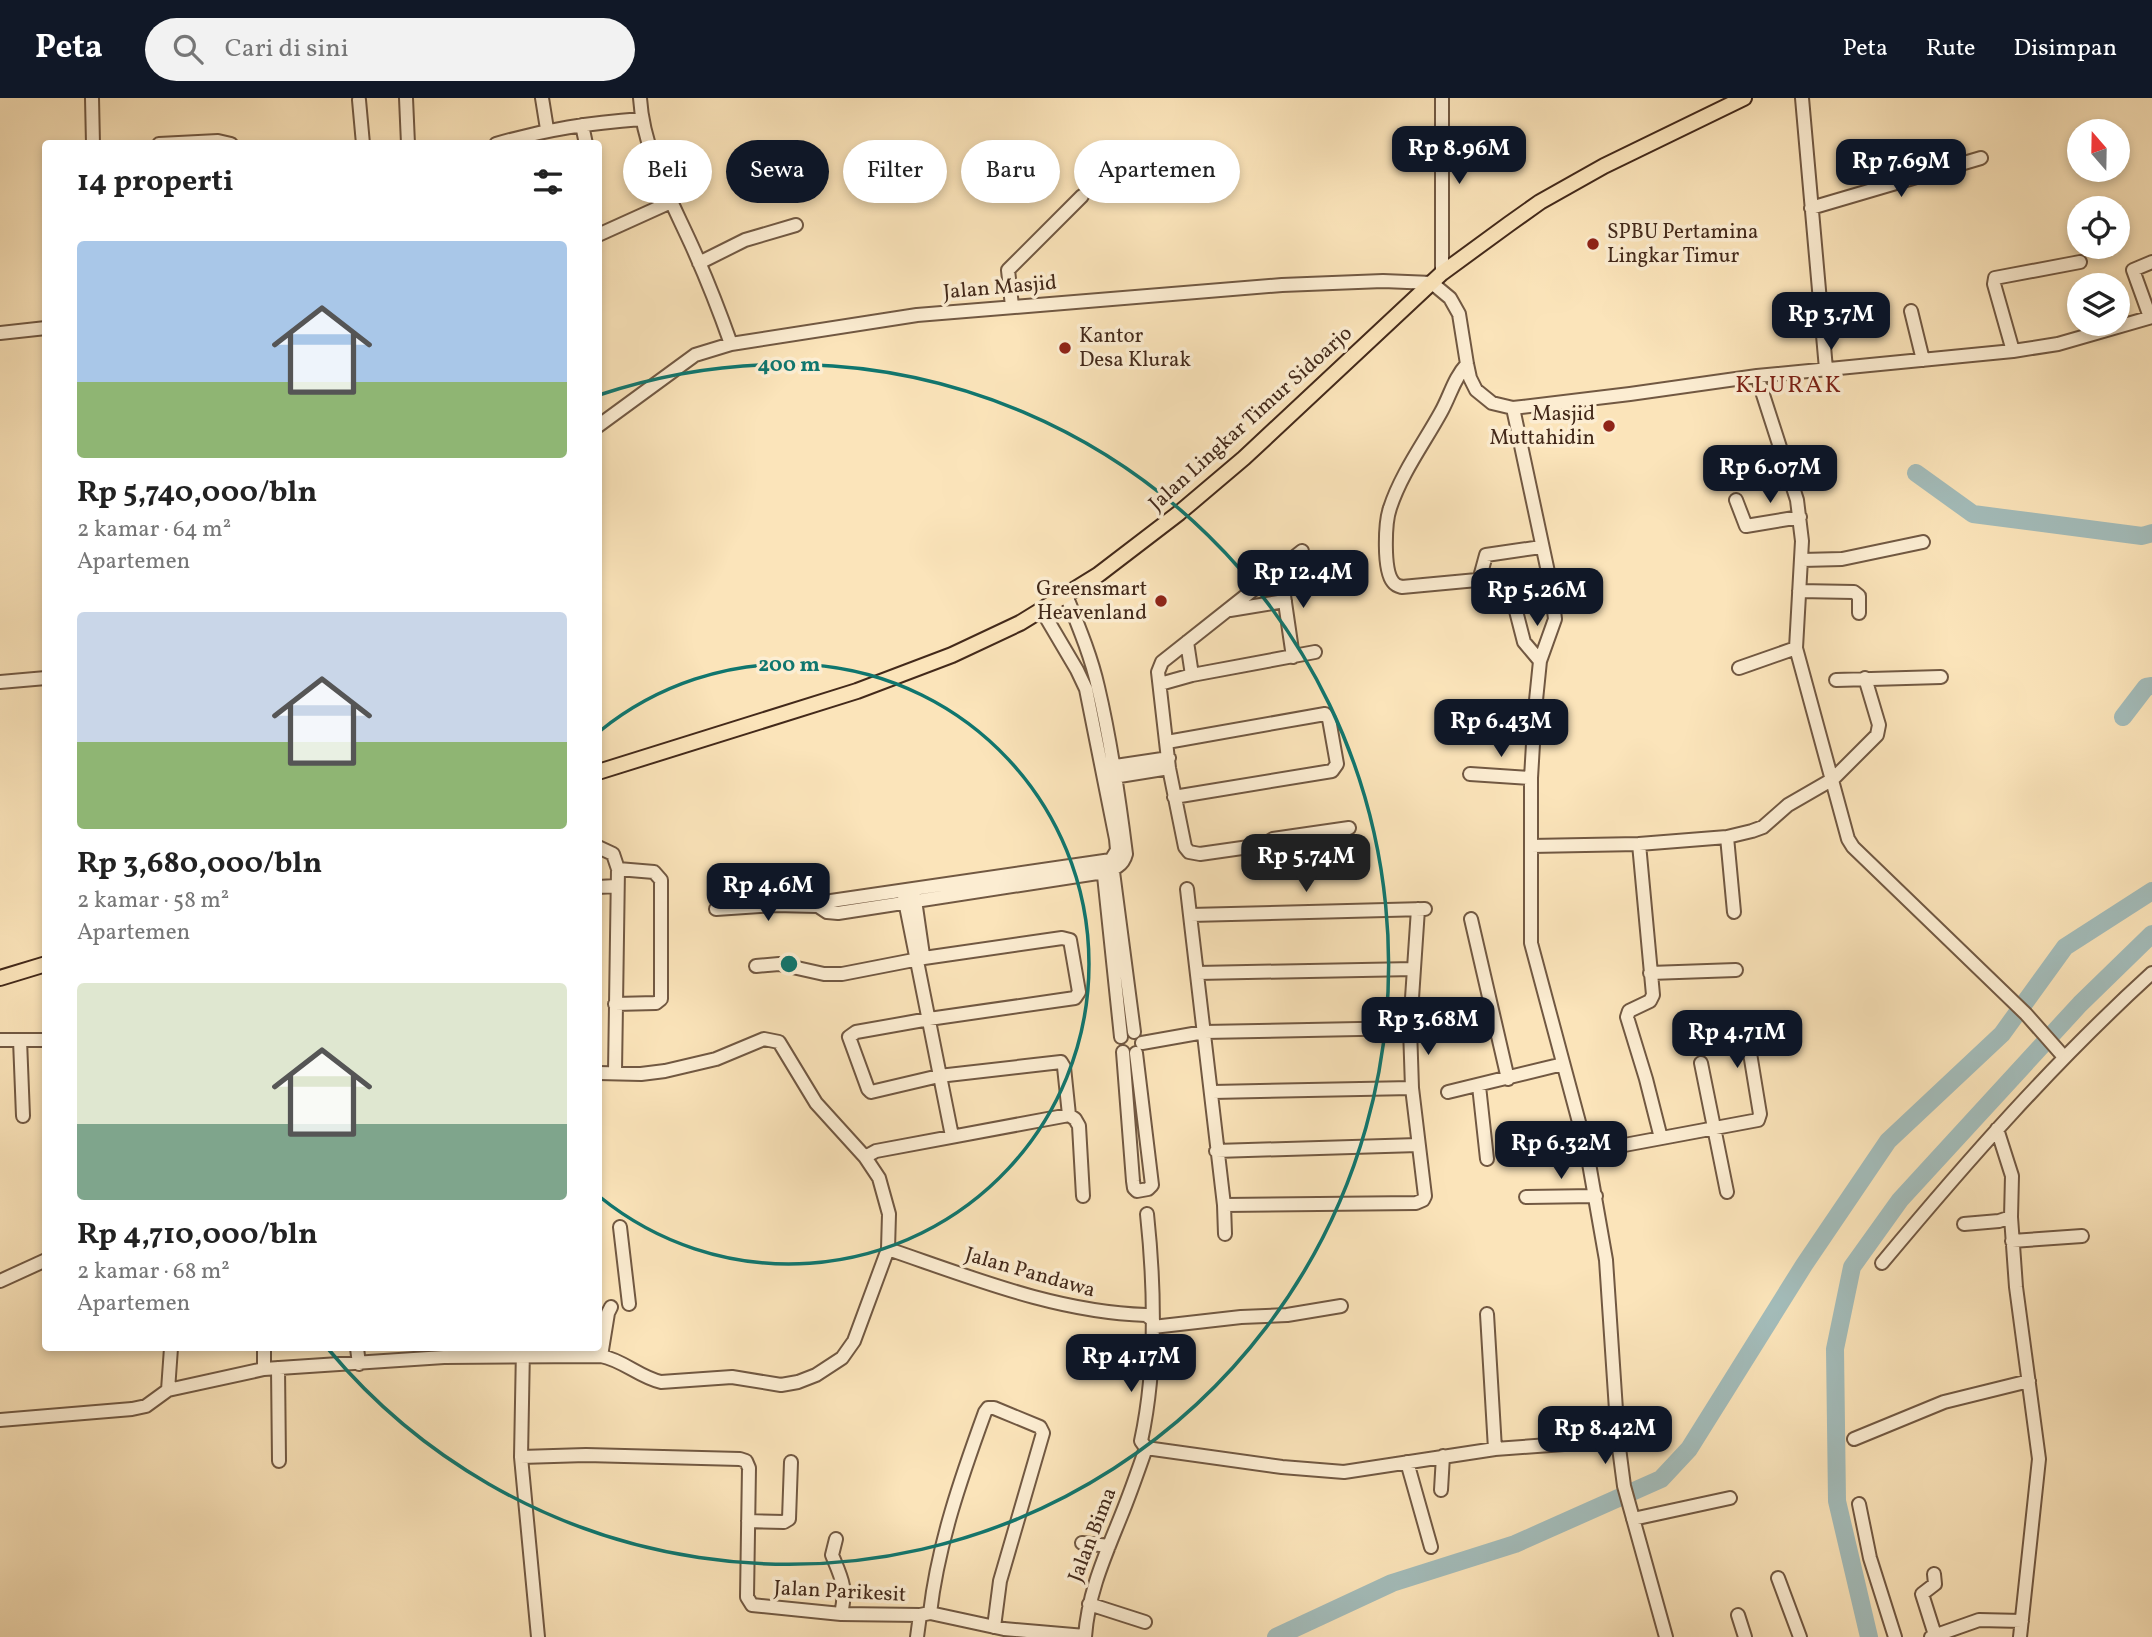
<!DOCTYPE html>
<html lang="id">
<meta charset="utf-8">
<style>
body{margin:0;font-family:Vollkorn,serif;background:#f2f2f2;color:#222;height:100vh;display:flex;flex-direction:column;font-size:26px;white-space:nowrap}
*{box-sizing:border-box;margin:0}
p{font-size:23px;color:#767676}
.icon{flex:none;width:38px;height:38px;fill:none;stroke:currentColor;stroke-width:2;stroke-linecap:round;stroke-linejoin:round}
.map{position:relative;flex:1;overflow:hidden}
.drawer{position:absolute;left:42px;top:42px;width:560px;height:1211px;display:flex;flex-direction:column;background:#fff;border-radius:7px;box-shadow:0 4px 10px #0003}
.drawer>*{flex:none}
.guide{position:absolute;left:623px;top:42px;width:665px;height:63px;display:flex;gap:14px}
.needle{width:46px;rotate:340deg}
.tools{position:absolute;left:2067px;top:21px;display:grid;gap:14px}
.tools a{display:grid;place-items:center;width:63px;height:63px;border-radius:50%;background:#fff;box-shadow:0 4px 10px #0003;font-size:35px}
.price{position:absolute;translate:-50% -60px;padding:0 16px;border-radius:14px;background:#111827;color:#fff;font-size:23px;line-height:46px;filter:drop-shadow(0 2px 4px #0008)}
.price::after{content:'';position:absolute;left:50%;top:42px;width:21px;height:16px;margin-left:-10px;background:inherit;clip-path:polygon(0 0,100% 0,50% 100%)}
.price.active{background:#222;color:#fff}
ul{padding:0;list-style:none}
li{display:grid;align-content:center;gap:14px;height:371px;padding:0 35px}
li span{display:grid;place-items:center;height:217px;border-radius:7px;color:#555}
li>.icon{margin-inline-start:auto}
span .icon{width:126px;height:126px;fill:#fffc;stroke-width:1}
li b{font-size:30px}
h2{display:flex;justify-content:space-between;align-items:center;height:84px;padding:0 35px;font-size:30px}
.tag{padding:0 24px;border-radius:32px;background:#fff;box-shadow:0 4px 10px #0003;font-size:24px;line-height:63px}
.tag.active{background:#111827;color:#fff}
header{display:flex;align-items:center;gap:42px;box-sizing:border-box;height:98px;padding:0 35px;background:#111827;color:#fff}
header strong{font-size:33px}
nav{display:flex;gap:38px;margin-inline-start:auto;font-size:24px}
.search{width:490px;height:63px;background:#f2f2f2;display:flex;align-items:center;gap:18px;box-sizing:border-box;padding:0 24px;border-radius:38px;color:#767676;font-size:26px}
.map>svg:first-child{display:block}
</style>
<header>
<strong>Peta</strong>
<div class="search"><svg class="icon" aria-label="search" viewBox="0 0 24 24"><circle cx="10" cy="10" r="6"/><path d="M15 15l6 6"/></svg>Cari di sini</div>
<nav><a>Peta</a><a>Rute</a><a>Disimpan</a></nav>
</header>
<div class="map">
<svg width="2152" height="1539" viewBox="0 0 2152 1539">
<rect width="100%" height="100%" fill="#fbe4ba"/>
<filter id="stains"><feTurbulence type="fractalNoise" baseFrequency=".00286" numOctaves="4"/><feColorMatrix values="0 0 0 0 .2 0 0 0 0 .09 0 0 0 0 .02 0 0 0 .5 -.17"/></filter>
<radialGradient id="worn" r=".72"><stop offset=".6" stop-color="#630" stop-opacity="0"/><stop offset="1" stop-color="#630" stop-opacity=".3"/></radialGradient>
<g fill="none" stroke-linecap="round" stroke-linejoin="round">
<path stroke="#a3bcba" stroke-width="18" d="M 1916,375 L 1973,416 L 2142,438 L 2152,435
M 2123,619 L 2146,589 L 2152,588
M 1276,1539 L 1392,1485 L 1515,1446 L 1661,1381 L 1689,1351 L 1804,1167 L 1888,1043 L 2002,936 L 2065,849 L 2152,793
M 1869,1539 L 1837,1403 L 1835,1251 L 1852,1169 L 1900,1102 L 2080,906 L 2152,836"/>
<g stroke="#715842" stroke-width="16">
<path id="minor" d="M 92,0 L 93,46
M 406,0 L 408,46
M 542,0 L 547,31
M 640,0 C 643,51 670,100 691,146 C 706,179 719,212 731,246
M 1802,0 L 1826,271
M 359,2 L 363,46
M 582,27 L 586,46
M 159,46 L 218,43 L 231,46
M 496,46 C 547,31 589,25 642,21
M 1811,110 L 1981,60
M 598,137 L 671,104
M 699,165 L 745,142 L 796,127
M 1442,175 L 1442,0
M 1012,208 L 1008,172 L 1082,98
M 1911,213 L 1923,262
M 2150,219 L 2133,172 L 2152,164
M 0,235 L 46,230
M 2013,253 L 1994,186 L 1995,180 L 2080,164
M 1467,266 C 1454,280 1450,298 1441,314 C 1424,345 1401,376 1390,410 C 1385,424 1383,472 1393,484 C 1396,488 1398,488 1402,489 L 1477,482 L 1480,479 L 1486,457 L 1541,449
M 1757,278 L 1797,402 L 1802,443 L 1796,550 L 1848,741 L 1853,749 L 2026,916 L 2064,959
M 1513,310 L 1551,488 L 1555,521 L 1540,563 L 1535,612 L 1531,680 L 1531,845 L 1587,1054 L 1606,1162 L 1618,1342 L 1624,1388 L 1666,1539
M 598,328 L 695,257 L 731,246 L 917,217 L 1282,187 L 1383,183 L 1432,185 L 1450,200 L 1459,216 L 1467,266 L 1470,280 L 1476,292 L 1492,305 L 1513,310 L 1630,296 L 1757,278 L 2013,253 L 2058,246 L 2152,219
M 1736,402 L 1746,428 L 1800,419
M 1302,453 L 1162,564 L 1158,574 L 1169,670 L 1185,749 L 1189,754 L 1200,756 L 1263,747 L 1275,750 L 1323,746
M 1802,462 L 1842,461 L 1923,444
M 1280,470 L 1293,559
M 1799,493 L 1854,494 L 1859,498 L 1859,515
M 1515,509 L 1524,544 L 1540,563
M 1230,512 L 1285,503
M 1187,544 L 1192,577
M 1739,570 L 1796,550
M 1836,582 L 1941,579
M 0,584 L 46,580
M 1160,586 L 1192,577 L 1315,554
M 1167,644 L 1325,616 L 1329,621 L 1337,666 L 1332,673 L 1174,699
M 1109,669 L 1169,660
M 1470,676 L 1531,680
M 1107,680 L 1169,670
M 1323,738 L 1326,766
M 1727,739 L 1734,814
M 1639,746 L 1653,897 L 1650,903 L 1629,913 L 1627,919 L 1646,981 L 1661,1040
M 1263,747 L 1273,741 L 1349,730
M 1531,748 L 1639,746 L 1727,739 L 1752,733 L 1763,729 L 1788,707 L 1833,681 L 1877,637 L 1879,627 L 1865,580
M 598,749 L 613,756 L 618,771 L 615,974
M 1112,766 L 1134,934
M 1103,768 L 1121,939
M 598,789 L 616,788
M 1187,791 L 1190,817 L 1425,811
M 914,795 L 923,857
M 904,798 L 952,1038
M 818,808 L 827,814 L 838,815 L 1104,774 C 1114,771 1123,768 1126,756 C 1119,700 1111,644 1098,589 C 1091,558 1078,527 1066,497
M 716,811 L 775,807 L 818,808 L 831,803 L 1111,762 L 1117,752 L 1116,741 L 1086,591 L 1077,572 L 1041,511
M 1190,817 L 1224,1107 L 1416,1105 L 1423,1102 L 1425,1098 L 1412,990 L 1410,930 L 1418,811
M 1471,821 L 1508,981
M 756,868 L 779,866 L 824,876 L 842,876 L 924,860 L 1062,840 L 1070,842 L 1079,894 L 1075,900 L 929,921 L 856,934 L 849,939 L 868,991 L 871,994 L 939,978 L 1061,964 L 1064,969 L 1069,1017
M 1197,875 L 1414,871
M 1650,875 L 1736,872
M 615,906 L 656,905 L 661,901 L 661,782 L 654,774 L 618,771
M 1457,933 L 1494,926
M 0,942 L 46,942
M 20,942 L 23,1018
M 1142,945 L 1204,934 L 1410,930
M 1123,954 L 1133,1083 L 1134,1090 L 1137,1093 L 1148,1091 L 1152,1087 L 1136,955
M 1701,965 L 1727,1094
M 1479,988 L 1487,1061
M 1212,994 L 1412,990
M 1448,994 L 1563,966
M 1997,1031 L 2012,1078 L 2011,1119 L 2016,1189 L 2039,1361 L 2020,1539
M 1216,1053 L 1418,1047
M 1587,1054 L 1758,1022 L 1760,1016 L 1748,943
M 865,1059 L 876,1053 L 1069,1017 L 1075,1021 L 1079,1028 L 1083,1098
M 1526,1099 L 1596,1098
M 1224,1107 L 1225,1136
M 1964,1126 L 1999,1123 L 2011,1119
M 620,1129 L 629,1206
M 2012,1143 L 2082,1138
M 888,1151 C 973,1180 1056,1214 1146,1217 L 1153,1222
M 1882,1165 C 1967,1063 2054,964 2152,875
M 0,1183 L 46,1162
M 1487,1216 L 1495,1351
M 1153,1229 L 1241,1219 L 1287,1217 L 1341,1208
M 264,1250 L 264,1271
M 357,1250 L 359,1266
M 523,1250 L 521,1359 L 538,1539
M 601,1258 L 608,1215 L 611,1209
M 278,1270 L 279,1363
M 168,1292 L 171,1250
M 0,1322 L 132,1311 L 146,1308 L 168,1292 L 264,1271 L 444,1259 L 601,1258 C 623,1262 639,1279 661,1284 L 732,1279 L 781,1287 L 798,1284 L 816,1277 L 842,1260 L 854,1243 L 888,1151 L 889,1116 L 879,1080 L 865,1059 L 816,1005 L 779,944 L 764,941 L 716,961 L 665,973 L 641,976 L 598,975
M 1854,1341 L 1944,1304 L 2029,1283
M 1146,1350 L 1282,1369 L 1344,1374 L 1495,1351 L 1618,1342
M 1146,1350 L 1141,1343 C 1157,1269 1155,1191 1147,1116
M 521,1359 L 586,1357 L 740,1361 L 746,1363 L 749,1370 L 747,1499 L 752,1507 L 841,1516 L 920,1517 L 930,1515 L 1004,1531 L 1085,1538
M 1407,1364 L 1431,1449
M 1441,1392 L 1443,1358
M 1859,1406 L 1870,1460 L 1895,1539
M 1633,1421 L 1730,1400
M 748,1423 L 784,1424 L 789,1421 L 791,1364
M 836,1441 L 832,1457 C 842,1481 847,1489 841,1516
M 1082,1445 L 1109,1448
M 1934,1476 L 1935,1486 L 1922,1496 L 1935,1537
M 1778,1480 L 1800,1539
M 1089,1506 L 1145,1524
M 930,1515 C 938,1446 961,1380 985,1314 L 988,1310 L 994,1310 L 1040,1329 L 1043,1335 L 1000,1483 L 994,1529
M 1738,1517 L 1745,1539
M 917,1539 L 920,1517
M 1085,1539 C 1088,1495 1105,1458 1121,1418 C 1130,1396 1138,1373 1146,1350
M 1931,1539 L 1979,1522 L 2022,1523"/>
</g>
<g stroke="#43291a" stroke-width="18">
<path id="major" d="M 598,674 L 857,593 L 952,557 L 1020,525 L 1098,477 L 1179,415 L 1244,360 L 1442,175 L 1509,126 L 1540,104 L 1604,68 L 1744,0
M 0,880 L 46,866"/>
</g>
<use href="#minor" stroke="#fcedd2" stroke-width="12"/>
<use href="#major" stroke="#fbe4ba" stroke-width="14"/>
</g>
<g fill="none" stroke="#0f766e" stroke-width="3.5">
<path d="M600 633A300 300 0 1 1 600 1099"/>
<path d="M599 297A600 600 0 1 1 329 1252"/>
</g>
<g fill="#8f2418" stroke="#fcedd2" stroke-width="2.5">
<circle cx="1593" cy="146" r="7"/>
<circle cx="1065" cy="250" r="7"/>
<circle cx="1609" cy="328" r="7"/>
<circle cx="1161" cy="503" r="7"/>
</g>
<g text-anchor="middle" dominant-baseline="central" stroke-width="7" stroke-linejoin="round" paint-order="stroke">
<g font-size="21" fill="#43291a" stroke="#fcedd2" text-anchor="start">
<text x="1607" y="134">SPBU Pertamina<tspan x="1607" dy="24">Lingkar Timur</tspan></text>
<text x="1079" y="238">Kantor<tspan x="1079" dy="24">Desa Klurak</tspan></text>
<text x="1595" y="316" text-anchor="end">Masjid<tspan x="1595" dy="24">Muttahidin</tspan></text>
<text x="1147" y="491" text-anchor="end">Greensmart<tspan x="1147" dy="24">Heavenland</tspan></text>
</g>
<g font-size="21" fill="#43291a" stroke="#fcedd2">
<text transform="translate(1000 190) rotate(-5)">Jalan Masjid</text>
<text transform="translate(1251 321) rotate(-42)">Jalan Lingkar Timur Sidoarjo</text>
<text transform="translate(1030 1175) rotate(16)">Jalan Pandawa</text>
<text transform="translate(1093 1437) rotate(-69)">Jalan Bima</text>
<text transform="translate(840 1494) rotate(3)">Jalan Parikesit</text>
</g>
<g font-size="24" letter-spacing="2" fill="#7a1f14" stroke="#fcedd2">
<text x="1789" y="288">KLURAK</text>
</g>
</g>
<circle cx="789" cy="866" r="10" fill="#0f766e" stroke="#fcedd2" stroke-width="3.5"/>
<g font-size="21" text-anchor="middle" font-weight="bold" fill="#0f766e" stroke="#fcedd2" stroke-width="7" stroke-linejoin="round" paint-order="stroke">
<text x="789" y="273">400 m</text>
<text x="789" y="573">200 m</text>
</g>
<rect width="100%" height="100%" filter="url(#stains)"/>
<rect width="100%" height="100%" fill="url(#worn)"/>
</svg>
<div class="tools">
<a><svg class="needle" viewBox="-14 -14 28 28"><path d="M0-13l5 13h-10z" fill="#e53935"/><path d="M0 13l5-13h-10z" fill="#767676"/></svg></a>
<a><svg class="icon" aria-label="locate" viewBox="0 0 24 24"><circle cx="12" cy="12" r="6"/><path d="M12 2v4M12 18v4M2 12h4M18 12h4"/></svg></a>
<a><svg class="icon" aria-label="layers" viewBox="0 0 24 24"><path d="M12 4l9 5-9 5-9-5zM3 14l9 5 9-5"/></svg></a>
</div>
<b class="price" style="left:1459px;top:88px">Rp 8.96M</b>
<b class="price" style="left:1901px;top:101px">Rp 7.69M</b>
<b class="price" style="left:1831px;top:254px">Rp 3.7M</b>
<b class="price" style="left:1770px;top:407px">Rp 6.07M</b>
<b class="price" style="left:1303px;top:512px">Rp 12.4M</b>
<b class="price" style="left:1537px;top:530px">Rp 5.26M</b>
<b class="price" style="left:1501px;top:661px">Rp 6.43M</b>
<b class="price active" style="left:1306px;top:796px">Rp 5.74M</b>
<b class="price" style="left:768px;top:825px">Rp 4.6M</b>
<b class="price" style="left:1428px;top:959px">Rp 3.68M</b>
<b class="price" style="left:1737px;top:972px">Rp 4.71M</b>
<b class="price" style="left:1561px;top:1083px">Rp 6.32M</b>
<b class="price" style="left:1131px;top:1296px">Rp 4.17M</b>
<b class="price" style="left:1605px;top:1368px">Rp 8.42M</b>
<div class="guide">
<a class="tag">Beli</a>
<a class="tag active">Sewa</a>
<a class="tag">Filter</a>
<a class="tag">Baru</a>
<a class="tag">Apartemen</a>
</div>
<section class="drawer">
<h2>14 properti<svg class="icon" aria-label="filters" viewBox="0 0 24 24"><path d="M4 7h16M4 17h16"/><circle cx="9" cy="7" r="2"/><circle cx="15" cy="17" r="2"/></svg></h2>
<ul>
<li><span style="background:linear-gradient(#a9c7e8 65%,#8fb573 0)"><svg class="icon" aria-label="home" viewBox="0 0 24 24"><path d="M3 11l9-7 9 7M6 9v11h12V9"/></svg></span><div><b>Rp 5,740,000/bln</b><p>2 kamar · 64 m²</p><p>Apartemen</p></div></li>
<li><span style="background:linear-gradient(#c9d6e8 60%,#8fb573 0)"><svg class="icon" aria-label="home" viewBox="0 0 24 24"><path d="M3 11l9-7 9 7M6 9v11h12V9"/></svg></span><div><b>Rp 3,680,000/bln</b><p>2 kamar · 58 m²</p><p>Apartemen</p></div></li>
<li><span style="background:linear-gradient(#dfe7d0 65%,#7fa58c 0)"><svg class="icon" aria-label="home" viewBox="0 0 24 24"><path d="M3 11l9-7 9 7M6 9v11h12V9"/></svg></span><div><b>Rp 4,710,000/bln</b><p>2 kamar · 68 m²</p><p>Apartemen</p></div></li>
</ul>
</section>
</div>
